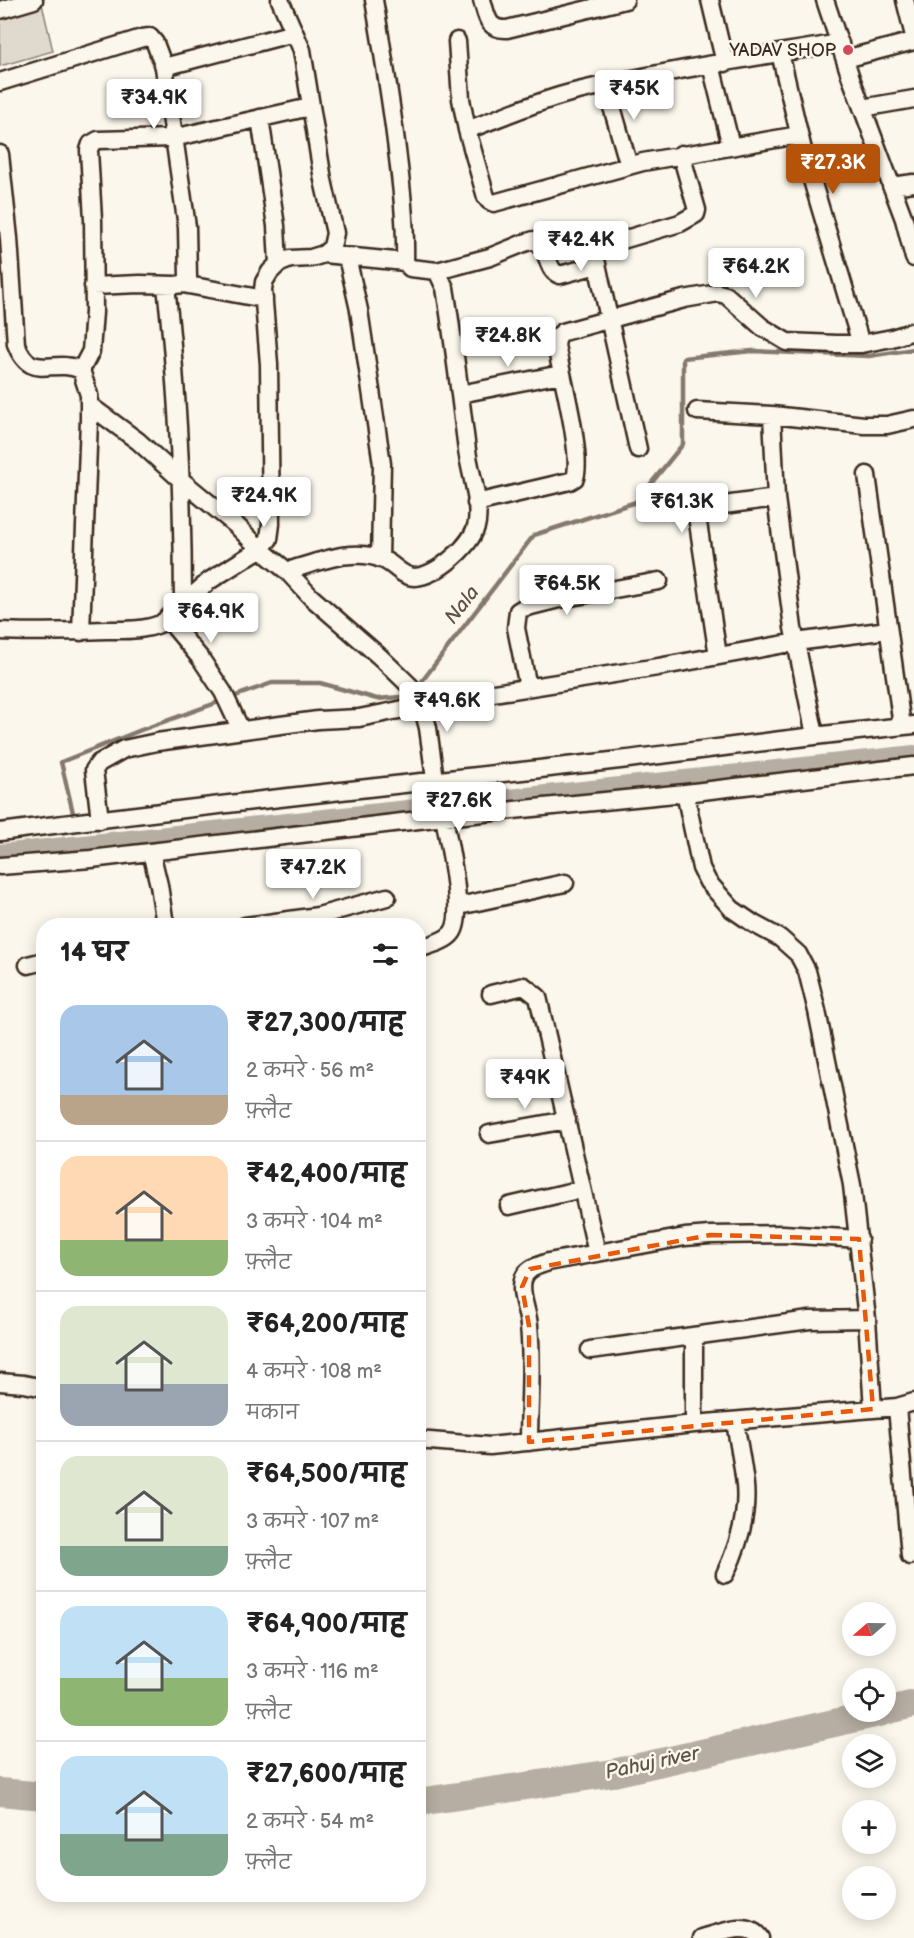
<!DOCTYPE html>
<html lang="hi">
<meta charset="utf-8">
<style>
body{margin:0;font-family:"Balsamiq Sans","Playpen Sans Deva",sans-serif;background:#f2f2f2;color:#222;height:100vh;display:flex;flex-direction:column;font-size:22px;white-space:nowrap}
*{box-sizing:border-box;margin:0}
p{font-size:20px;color:#767676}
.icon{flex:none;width:33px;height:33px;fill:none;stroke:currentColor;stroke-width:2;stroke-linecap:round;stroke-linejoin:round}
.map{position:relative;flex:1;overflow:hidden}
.sheet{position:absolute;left:36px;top:918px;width:390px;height:984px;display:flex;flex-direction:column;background:#fff;border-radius:24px;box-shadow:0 3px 15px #0003}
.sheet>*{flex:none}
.needle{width:39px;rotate:250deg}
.tools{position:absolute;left:842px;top:1602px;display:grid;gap:12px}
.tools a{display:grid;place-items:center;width:54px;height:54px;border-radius:50%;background:#fff;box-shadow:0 3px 15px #0003;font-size:30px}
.price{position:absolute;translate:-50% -51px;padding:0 14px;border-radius:6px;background:#fff;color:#222;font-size:20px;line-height:39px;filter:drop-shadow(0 2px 3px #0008)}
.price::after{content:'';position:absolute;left:50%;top:36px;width:18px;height:14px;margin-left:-9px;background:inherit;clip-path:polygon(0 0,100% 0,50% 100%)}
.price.active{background:#b45309;color:#fff}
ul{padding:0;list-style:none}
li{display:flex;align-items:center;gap:18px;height:150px;padding:0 24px}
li+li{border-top:2px solid #e0e0e0}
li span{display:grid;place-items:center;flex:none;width:168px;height:120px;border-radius:18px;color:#555}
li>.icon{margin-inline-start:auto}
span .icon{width:72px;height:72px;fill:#fffc;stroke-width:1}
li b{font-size:26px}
h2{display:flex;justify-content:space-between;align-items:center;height:72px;padding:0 24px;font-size:26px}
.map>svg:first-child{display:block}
</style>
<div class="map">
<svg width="914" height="1938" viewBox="0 0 914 1938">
<rect width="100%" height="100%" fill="#fbf7ec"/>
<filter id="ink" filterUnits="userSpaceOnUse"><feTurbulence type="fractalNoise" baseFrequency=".0167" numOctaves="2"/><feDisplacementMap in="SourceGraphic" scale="12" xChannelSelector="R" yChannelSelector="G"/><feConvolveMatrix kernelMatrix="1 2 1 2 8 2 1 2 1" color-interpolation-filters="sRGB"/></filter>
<g filter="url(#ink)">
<path fill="#dfd9ce" stroke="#8d8276" stroke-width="1.5" d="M 42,4 L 53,51 L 0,66 L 0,16 Z"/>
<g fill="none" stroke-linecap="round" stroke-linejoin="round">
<path stroke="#85796d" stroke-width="4.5" d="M 416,689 L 534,535 L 636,502 L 683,444 L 683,358 L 752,351 L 869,356 L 914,349
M 74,817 L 61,762 L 141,730 L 272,683 L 320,683 L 377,699 L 411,696"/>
<path stroke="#b6aea2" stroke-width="16" d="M 0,852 L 914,753"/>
<path stroke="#b6aea2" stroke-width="28" d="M 885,1711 L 914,1704
M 0,1792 L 44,1796
M 418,1802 L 613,1773 L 883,1712"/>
<g stroke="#3b2a1e" stroke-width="21">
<path id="minor" d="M 280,0 L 302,50 L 323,180 L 335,233 L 332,247 L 324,254
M 482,0 C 487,16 487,30 507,29 L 625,0
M 710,0 L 725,63
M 825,0 L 851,78 L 904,219 L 914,258
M 905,0 L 914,36
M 0,10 L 34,0
M 457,41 L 461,99 L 467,130 L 486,197 L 489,201 L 494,203 L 643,162 L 799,135
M 780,53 L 803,150 L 861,344
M 845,59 L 914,41
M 711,65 L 731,146
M 164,67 L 294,33
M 0,82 L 142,38 L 150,37 L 155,43 L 164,67 L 187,227 L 188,278 L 183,284 L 175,285 L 140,284 L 93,286
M 606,86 L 629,166
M 862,108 L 914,99
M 260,118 L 276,226 L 278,264
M 467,130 C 502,117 537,101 574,92 C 662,71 751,58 840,43
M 0,154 L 9,238 L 16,344 C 31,383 52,357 81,370 L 89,395 L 89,420 L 81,632
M 891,186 L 914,183
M 347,257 L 359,310 L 382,464 L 380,559
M 437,271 L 490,257 L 524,243 L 534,240 C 551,249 545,271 560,275 L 597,265
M 183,284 L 264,299
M 166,286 C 178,391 183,498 183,605
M 81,370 L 91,351 L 94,312 L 93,220 L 89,150 L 91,144 L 98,140 L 173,138 L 310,107
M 460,394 L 561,374
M 89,405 L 138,441 L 181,480 L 237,526 L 260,549 L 287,571 L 311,597 L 379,656 L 410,686 L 422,706 L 428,728 L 435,779
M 697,411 L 772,415 L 864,425 L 887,425 L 914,419
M 772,415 L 776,498 L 793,628 L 815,735
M 638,449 L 595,255 L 596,251 L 602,246 L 680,223 L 696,214 L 697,210 L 681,154
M 867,475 L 902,726
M 476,503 L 570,481 L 575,478 C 583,455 561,373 556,345 L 558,336 L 563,332 L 684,299 L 718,293 L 726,295 L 762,327 L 787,342 L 836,344 L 861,344 L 892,338 L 914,331
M 287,571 C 316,563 354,546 384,560 C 395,565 402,577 415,577 C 438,575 474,544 477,522 C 480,498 470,473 467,450 C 460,396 454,342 445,288 L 437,271 L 410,268 L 405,262 C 406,222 401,182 396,142 C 390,94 382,47 374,0
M 167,618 L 201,659 L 223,692 L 241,730
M 0,631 C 36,633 71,631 107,630 C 126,630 144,631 162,623 L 209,581 L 260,549 L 269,539 L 271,524 L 269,364 L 263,290 L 264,282 L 270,272 L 278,264 L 290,259 L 311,258 L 324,254 L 405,262
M 718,656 L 697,516 L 701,509 L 709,507 L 776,498
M 528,687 L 516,628 L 518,611 L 523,608 L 555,600 L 659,581
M 685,793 L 701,868 L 708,882 L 732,909 L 754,924 L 780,938 L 798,954 L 807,971 L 817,1011 L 852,1185 L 867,1319 L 873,1409
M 100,820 L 94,770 L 99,763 L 124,749 L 157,742 L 251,729 L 318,720 L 359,718 L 449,700 L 658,667 L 796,642 L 888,630
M 0,832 C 203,805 407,784 611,761 C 712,749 813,735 914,725
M 151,852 L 159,885 L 164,918 L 168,926
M 0,866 L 91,859 L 444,817 L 685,793 L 914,766
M 459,906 L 565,883
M 245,926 L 318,916 L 387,897
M 418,949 C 429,945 445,942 452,933 C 466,916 448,841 444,817
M 28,965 L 44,961
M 491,994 L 524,986 L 538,997 L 597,1253
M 489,1134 L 567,1120
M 509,1206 L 582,1189
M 590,1350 L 810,1320 L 867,1319
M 0,1382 L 24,1384 L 44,1388
M 897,1407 L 910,1556
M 694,1424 L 694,1337
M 418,1440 L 490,1446 L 694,1424 L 897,1407 L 914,1402
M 529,1442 C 529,1405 533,1362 529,1326 C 528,1310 519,1295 523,1280 C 526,1268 538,1266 548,1262 L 685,1237 L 710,1235 L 783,1234 L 859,1239
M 725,1574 C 738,1547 748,1516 745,1485 C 743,1464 738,1442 735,1421
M 702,1938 C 719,1934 748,1920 760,1938"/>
</g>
<use href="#minor" stroke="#fbf7ec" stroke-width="16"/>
</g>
</g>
<path fill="none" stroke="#e8590c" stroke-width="4.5" stroke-dasharray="12 8" stroke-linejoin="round" d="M 710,1235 L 859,1239 L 873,1409 L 529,1442 L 529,1326 L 522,1287 L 530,1269 Z"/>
<circle fill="#d1495b" stroke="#fbf7ec" stroke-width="2" cx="848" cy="50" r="6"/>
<g text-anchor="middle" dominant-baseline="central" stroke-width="5" stroke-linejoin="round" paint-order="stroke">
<g font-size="18" fill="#3b2a1e" stroke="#fbf7ec" text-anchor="end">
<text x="836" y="50">YADAV SHOP</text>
</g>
<g font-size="20" font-style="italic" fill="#605246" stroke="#fbf7ec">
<text transform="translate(462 605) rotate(-52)">Nala</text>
<text transform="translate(652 1763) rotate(-12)">Pahuj river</text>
</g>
</g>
</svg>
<div class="tools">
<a><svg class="needle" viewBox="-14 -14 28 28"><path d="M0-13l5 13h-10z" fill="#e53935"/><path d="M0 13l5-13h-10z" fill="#767676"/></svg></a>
<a><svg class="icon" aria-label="locate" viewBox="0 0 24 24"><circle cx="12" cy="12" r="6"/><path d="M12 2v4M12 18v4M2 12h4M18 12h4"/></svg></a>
<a><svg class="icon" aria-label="layers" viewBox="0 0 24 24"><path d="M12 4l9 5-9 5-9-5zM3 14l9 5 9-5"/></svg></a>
<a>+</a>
<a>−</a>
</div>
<b class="price" style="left:634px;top:121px">₹45K</b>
<b class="price" style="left:154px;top:130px">₹34.9K</b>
<b class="price active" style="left:833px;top:195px">₹27.3K</b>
<b class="price" style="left:581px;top:272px">₹42.4K</b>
<b class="price" style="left:756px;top:299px">₹64.2K</b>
<b class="price" style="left:508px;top:368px">₹24.8K</b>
<b class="price" style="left:264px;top:528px">₹24.9K</b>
<b class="price" style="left:682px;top:534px">₹61.3K</b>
<b class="price" style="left:567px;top:616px">₹64.5K</b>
<b class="price" style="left:211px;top:644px">₹64.9K</b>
<b class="price" style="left:447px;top:733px">₹49.6K</b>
<b class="price" style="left:459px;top:833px">₹27.6K</b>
<b class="price" style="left:313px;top:900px">₹47.2K</b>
<b class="price" style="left:525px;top:1110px">₹49K</b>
<section class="sheet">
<h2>14 घर<svg class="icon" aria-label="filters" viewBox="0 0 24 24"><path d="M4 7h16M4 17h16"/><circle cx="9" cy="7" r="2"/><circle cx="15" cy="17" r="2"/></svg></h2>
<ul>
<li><span style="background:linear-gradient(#a9c7e8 75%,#b9a48a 0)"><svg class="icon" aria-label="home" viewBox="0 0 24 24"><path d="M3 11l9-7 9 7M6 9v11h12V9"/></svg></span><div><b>₹27,300/माह</b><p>2 कमरे · 56 m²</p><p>फ़्लैट</p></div></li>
<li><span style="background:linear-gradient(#ffd9b3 70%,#8fb573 0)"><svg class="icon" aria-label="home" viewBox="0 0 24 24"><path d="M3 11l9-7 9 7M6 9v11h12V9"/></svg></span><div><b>₹42,400/माह</b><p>3 कमरे · 104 m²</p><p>फ़्लैट</p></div></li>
<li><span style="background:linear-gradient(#dfe7d0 65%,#9aa5b1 0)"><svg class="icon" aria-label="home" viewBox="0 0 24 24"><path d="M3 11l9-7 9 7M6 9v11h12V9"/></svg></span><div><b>₹64,200/माह</b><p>4 कमरे · 108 m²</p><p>मकान</p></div></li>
<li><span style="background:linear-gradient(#dfe7d0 75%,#7fa58c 0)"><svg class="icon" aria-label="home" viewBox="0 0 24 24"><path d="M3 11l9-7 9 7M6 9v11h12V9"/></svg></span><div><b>₹64,500/माह</b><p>3 कमरे · 107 m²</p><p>फ़्लैट</p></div></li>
<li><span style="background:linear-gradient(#bfe0f5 60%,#8fb573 0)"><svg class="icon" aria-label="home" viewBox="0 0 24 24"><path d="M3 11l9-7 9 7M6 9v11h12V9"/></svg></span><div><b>₹64,900/माह</b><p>3 कमरे · 116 m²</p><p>फ़्लैट</p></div></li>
<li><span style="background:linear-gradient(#bfe0f5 65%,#7fa58c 0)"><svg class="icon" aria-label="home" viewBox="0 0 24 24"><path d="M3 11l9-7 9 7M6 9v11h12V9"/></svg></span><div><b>₹27,600/माह</b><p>2 कमरे · 54 m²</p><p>फ़्लैट</p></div></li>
</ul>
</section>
</div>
